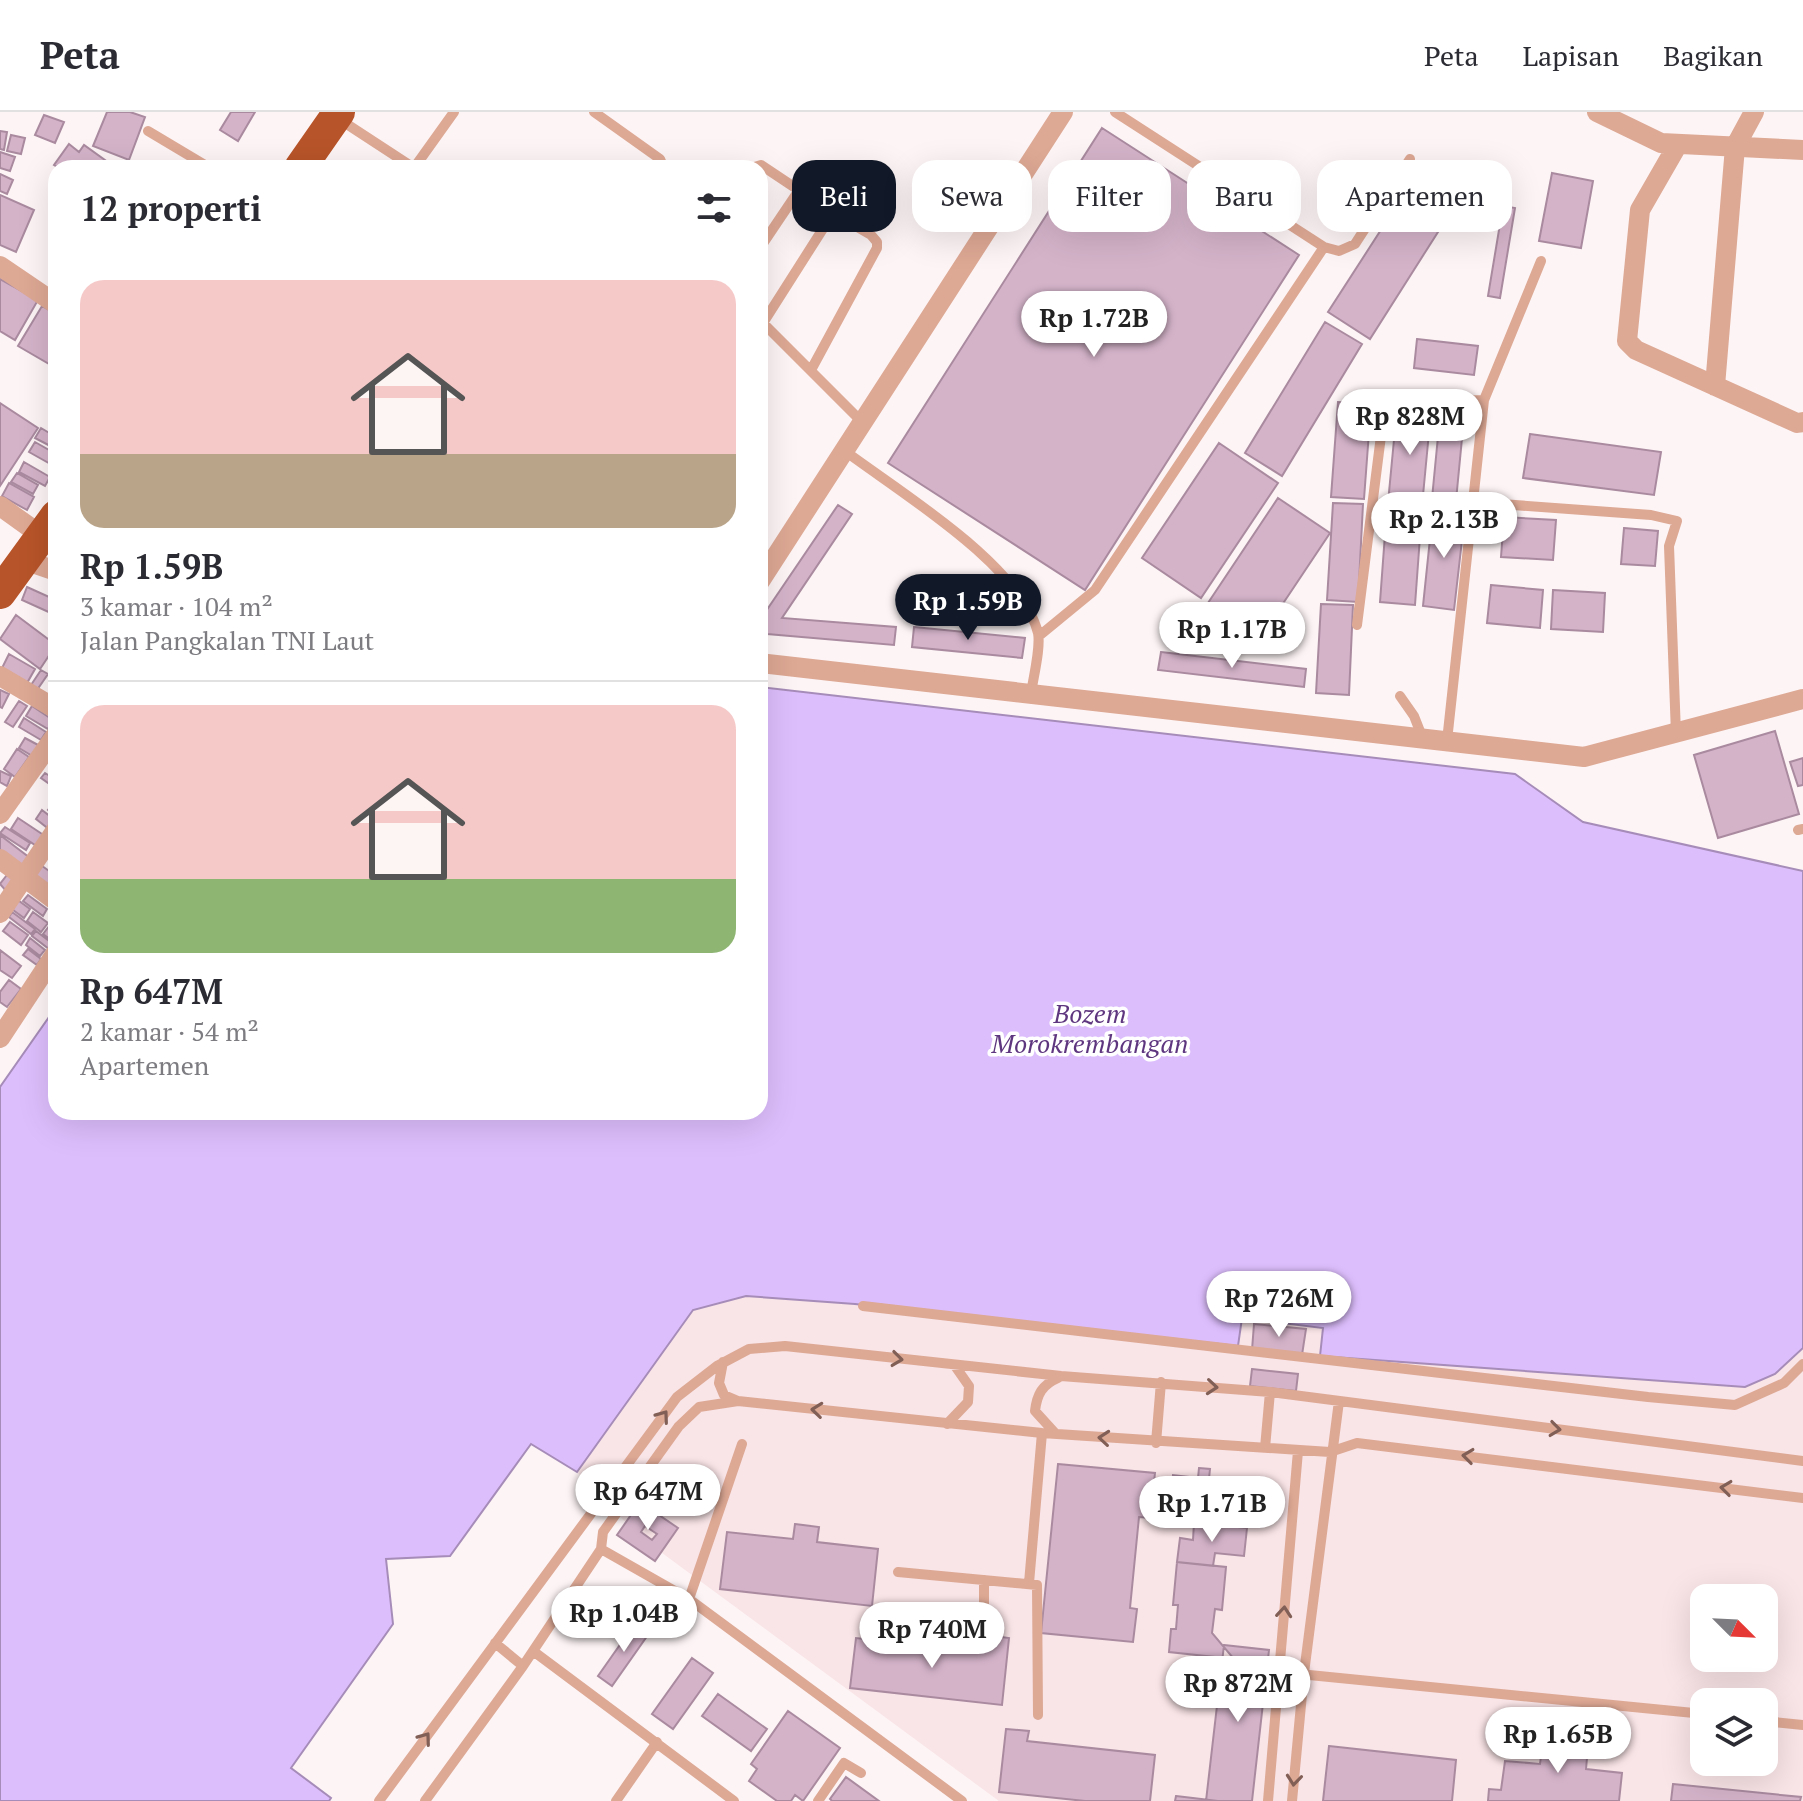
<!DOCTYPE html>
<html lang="id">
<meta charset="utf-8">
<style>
body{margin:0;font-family:"PT Serif",serif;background:#f7f7f7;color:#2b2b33;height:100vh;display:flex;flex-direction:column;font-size:30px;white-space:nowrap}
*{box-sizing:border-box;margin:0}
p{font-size:26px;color:#7c7c81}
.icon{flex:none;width:44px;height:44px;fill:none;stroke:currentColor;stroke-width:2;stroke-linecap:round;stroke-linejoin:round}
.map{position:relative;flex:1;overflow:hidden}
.drawer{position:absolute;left:48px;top:48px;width:720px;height:960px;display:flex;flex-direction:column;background:#fff;border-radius:24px;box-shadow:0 8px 32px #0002}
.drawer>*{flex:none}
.hud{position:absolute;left:792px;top:48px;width:760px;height:72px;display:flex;gap:16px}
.needle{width:52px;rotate:114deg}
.buttons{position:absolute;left:1690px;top:1472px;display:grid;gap:16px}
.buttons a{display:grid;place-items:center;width:88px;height:88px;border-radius:16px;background:#fff;box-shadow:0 8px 32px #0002;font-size:40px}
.price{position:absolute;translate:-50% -68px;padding:0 18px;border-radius:28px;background:#fff;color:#222;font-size:26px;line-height:52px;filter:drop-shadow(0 2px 4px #0008)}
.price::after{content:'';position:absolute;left:50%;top:48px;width:24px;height:18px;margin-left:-12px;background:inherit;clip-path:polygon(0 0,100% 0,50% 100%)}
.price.active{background:#111827;color:#fff}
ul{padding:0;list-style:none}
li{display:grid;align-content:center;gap:16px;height:424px;padding:0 32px}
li+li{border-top:2px solid #e1e1e2}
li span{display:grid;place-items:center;height:248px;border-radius:24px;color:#555}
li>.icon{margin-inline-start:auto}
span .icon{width:144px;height:144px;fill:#fffc;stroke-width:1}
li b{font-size:34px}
h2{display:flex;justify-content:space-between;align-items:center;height:96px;padding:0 32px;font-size:34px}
.tag{padding:0 28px;border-radius:24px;background:#fff;box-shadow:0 8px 32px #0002;font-size:28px;line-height:72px}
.tag.active{background:#111827;color:#fff}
header{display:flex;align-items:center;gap:48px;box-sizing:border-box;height:112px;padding:0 40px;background:#fff;border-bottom:2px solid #e1e1e2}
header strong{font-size:38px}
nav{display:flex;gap:44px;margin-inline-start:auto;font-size:28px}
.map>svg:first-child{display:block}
</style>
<header>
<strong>Peta</strong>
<nav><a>Peta</a><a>Lapisan</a><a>Bagikan</a></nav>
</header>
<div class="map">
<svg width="1803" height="1689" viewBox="0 0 1803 1689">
<rect width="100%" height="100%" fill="#fdf4f5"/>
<path fill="#f9e4e7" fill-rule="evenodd" d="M 746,1184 L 855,1192 L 1238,1233 L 1242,1206 L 1324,1216 L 1320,1243 L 1775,1262 L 1803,1236 L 1803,1689 L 999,1689 L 639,1424 L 577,1360 L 693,1197 ZM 1704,1486 L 1764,1486 L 1764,1546 L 1704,1546 ZM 1704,1590 L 1764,1590 L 1764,1650 L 1704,1650 Z"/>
<path fill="#ddbefd" stroke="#a68cb8" stroke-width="2" d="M 760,575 L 1515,662 L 1583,710 L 1803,759 L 1803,1236 L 1775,1262 L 1745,1275 L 1320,1244 L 1323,1216 L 1242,1206 L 1238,1234 L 855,1192 L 746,1184 L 693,1198 L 577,1360 L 531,1332 L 450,1444 L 386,1447 L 393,1512 L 291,1656 L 331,1686 L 329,1689 L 0,1689 L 0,975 L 56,895 L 56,1000 L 760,1000 Z"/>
<path fill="#d4b3c9" stroke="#a98a9f" stroke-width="2" fill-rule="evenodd" d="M 107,0 L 130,0 L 145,5 L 129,48 L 93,34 Z
M 231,0 L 255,0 L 238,29 L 220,18 Z
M 44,3 L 64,10 L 55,31 L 35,23 Z
M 1102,16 L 1299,143 L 1085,478 L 888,351 Z
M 0,19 L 7,20 L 4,38 L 0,37 Z
M 11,23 L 25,26 L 21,42 L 7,39 Z
M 69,32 L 79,40 L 84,33 L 116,56 L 59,56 L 54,53 Z
M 0,40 L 15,45 L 10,59 L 0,56 Z
M 1552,61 L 1593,69 L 1581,136 L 1539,129 Z
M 0,62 L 13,68 L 7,82 L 0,79 Z
M 0,83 L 34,98 L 16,140 L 0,133 Z
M 1397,93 L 1438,120 L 1370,227 L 1328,200 Z
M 1503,94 L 1515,96 L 1500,186 L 1488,184 Z
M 0,167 L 38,188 L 15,228 L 0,219 Z
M 42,194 L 56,202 L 56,256 L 18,234 Z
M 1325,210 L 1362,232 L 1282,364 L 1245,341 Z
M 1417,227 L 1478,234 L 1474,263 L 1414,256 Z
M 1338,290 L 1371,293 L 1364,387 L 1331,385 Z
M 0,291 L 38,316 L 0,374 Z
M 1397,296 L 1431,299 L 1422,394 L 1388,391 Z
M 1439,314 L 1463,316 L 1455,399 L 1431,397 Z
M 41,316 L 56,325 L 56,337 L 35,326 Z
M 1530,322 L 1661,340 L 1654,383 L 1523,366 Z
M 35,330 L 56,342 L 54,354 L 29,340 Z
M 1219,331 L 1278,371 L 1201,486 L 1142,446 Z
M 24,350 L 50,365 L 45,374 L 19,360 Z
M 17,361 L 38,373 L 33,382 L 11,370 Z
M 9,371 L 34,385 L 27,398 L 2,384 Z
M 1278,386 L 1330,421 L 1254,535 L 1202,500 Z
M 1333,391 L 1363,392 L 1358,490 L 1327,488 Z
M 838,393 L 852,402 L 782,506 L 896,515 L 894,533 L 767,522 L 760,516 L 760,508 Z
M 1387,395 L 1422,397 L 1415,493 L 1380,490 Z
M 1433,398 L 1465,402 L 1454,498 L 1423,494 Z
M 1504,405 L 1556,408 L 1553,448 L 1501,445 Z
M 1624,416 L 1658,419 L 1655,454 L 1621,452 Z
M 1491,473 L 1543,478 L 1540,516 L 1487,511 Z
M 27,475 L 56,488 L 53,502 L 22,488 Z
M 1553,478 L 1605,481 L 1603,520 L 1551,517 Z
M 1321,492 L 1353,493 L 1349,583 L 1316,581 Z
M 16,503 L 56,533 L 40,557 L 0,527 Z
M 914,515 L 1025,526 L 1022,546 L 912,535 Z
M 1161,540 L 1306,557 L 1304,575 L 1158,558 Z
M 9,542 L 35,557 L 27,571 L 2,556 Z
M 41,558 L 48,562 L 37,578 L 31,573 Z
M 0,578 L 9,582 L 2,596 L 0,595 Z
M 19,589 L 27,594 L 13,615 L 5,610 Z
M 32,594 L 53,608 L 48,617 L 26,604 Z
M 24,606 L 46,620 L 41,628 L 19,615 Z
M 1775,619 L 1799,702 L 1718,726 L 1694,643 Z
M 25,626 L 40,634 L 34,645 L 19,636 Z
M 17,637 L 29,645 L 15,665 L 4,657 Z
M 1803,646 L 1803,673 L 1798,674 L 1790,650 Z
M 0,659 L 11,664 L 7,674 L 0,670 Z
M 45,661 L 56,668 L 55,676 L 41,666 Z
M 56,688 L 56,705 L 48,698 Z
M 42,698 L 56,709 L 50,718 L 36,707 Z
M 18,706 L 45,724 L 38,735 L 11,717 Z
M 5,715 L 30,731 L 26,738 L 0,721 Z
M 0,723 L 30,746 L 21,758 L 0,742 Z
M 38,751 L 56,764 L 56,782 L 30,763 Z
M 10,759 L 17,764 L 6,779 L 0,772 Z
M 28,783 L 47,797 L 43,804 L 23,789 Z
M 15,786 L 30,797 L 24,806 L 9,795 Z
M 12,800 L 35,817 L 31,822 L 9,805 Z
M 33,800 L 48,811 L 41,820 L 27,809 Z
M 10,810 L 28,823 L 21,833 L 3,819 Z
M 50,813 L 56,818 L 55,831 L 43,822 Z
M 36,819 L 53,832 L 49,837 L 32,824 Z
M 30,826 L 45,838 L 40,844 L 26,833 Z
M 28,837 L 41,847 L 37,853 L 23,843 Z
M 0,838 L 21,854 L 12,866 L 0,858 Z
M 9,868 L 21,877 L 7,895 L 0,890 L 0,880 Z
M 1254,1212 L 1306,1217 L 1302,1243 L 1252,1238 Z
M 1252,1257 L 1298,1262 L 1296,1279 L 1250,1274 Z
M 1058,1352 L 1155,1361 L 1150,1406 L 1139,1405 L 1130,1496 L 1137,1497 L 1133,1530 L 1041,1521 Z
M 1199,1356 L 1210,1357 L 1209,1367 L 1234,1370 L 1229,1414 L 1168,1407 L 1173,1363 L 1198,1366 Z
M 640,1390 L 678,1416 L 655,1449 L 617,1423 ZM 645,1414 L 657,1422 L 652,1428 L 641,1420 Z
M 1194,1410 L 1247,1416 L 1244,1444 L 1215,1441 L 1213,1454 L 1177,1450 L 1180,1426 L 1193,1428 Z
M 795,1412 L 819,1415 L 817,1430 L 878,1437 L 872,1494 L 720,1477 L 727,1420 L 793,1427 Z
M 1177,1450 L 1226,1455 L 1222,1498 L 1215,1497 L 1212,1521 L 1234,1547 L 1169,1540 L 1171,1517 L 1176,1517 L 1178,1493 L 1173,1493 Z
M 636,1510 L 650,1520 L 612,1574 L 598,1564 Z
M 987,1523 L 1009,1526 L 1002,1593 L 850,1576 L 856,1526 L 985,1540 Z
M 1224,1533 L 1269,1538 L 1252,1689 L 1206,1689 Z
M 692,1546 L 713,1561 L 673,1617 L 652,1602 Z
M 718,1582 L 767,1617 L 751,1639 L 702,1604 Z
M 788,1599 L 840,1636 L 803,1689 L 795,1683 L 791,1689 L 777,1689 L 749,1669 L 757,1657 L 751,1652 Z
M 1006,1617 L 1029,1619 L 1027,1629 L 1155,1643 L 1150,1689 L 1085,1689 L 999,1680 Z
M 1544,1620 L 1589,1624 L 1586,1657 L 1622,1661 L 1619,1689 L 1488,1689 L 1489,1677 L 1501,1678 L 1505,1649 L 1540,1652 Z
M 1329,1634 L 1456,1648 L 1452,1689 L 1323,1689 Z
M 846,1665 L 879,1689 L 832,1689 L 830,1687 Z
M 1673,1672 L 1801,1685 L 1800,1689 L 1671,1689 Z
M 1176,1684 L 1218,1689 L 1175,1689 Z"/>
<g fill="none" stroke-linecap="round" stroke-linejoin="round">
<path stroke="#dda894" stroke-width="10" d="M 594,0 L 660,47 L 664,56
M 1115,0 L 1324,135 L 1339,139 L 1355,132 L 1410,47
M 339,7 L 414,56
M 148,19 L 210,56
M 414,56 L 454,0
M 751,56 L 761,53 L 833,101 L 871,123 L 877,130 L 877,136 L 811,258
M 760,136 L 799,78
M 760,208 L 862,310
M 763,211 L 833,101
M 845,339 C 901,381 1021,453 1038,521 C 1041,536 1033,566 1031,582
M 1473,390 L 1651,403 L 1677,409 L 1669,434 L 1676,622
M 1357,513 L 1382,316 L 1387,298 L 1398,291 L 1484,288
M 1039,524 L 1095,478 L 1324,135
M 1400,584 L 1414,604 L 1423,627
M 1447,629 L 1484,288 L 1541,149
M 1798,718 L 1803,717
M 863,1194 L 1648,1285 L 1735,1293 L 1784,1271 L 1803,1252
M 723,1250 L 719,1271 L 724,1283 L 738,1289
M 947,1312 L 968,1290 L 969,1274 L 955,1254
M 1055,1321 L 1035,1299 C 1037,1282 1042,1273 1058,1266
M 1156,1331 L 1161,1270
M 1265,1336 L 1270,1280
M 601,1437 L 689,1487 L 962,1689
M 898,1460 L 1037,1473 L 1038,1603
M 1029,1471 L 1042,1321
M 689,1487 L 742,1332
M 984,1515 L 984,1468
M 495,1531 L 523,1554
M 533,1539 L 734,1689
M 1279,1560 L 1704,1602
M 1764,1609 L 1803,1613
M 379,1689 L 677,1285 L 717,1254 L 749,1237 L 785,1234 L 1061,1264 L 1270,1280 L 1803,1349
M 425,1689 L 523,1554 L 601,1437 L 603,1420 L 679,1314 L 699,1295 L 738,1289 L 1042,1321 L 1330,1340 L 1357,1331 L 1803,1386
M 616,1689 L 657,1630
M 818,1689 L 844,1651 L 861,1661
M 1268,1689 L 1298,1339
M 1292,1689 L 1304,1561 L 1339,1289"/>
<path stroke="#dda894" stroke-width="20" d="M 1597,0 L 1661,31 L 1803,38
M 1678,32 L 1640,98 L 1627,229 L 1636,238 L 1797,311 L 1803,310
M 0,154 L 56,192
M 1715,274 L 1735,35 L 1754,0
M 0,394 L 42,424
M 24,448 L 56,459
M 760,469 L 1063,0
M 760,551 L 1584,645 L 1803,587
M 0,564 L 56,597
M 0,702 L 56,623
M 0,747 L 56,789
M 0,801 L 56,718
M 0,926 L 56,841"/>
<path stroke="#b85429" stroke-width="32" d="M 300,56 L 339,0
M 0,481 L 56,404"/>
</g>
<defs><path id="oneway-chevron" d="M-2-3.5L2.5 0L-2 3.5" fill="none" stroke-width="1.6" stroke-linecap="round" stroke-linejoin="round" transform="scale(2)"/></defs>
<g stroke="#815f56">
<use href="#oneway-chevron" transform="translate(897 1247) rotate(7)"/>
<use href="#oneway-chevron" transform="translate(1212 1275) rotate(5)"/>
<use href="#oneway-chevron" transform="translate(817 1298) rotate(-174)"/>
<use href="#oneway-chevron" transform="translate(663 1304) rotate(-54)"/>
<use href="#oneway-chevron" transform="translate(1555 1317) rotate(7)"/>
<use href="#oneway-chevron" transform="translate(1104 1326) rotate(-175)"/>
<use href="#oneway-chevron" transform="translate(1468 1344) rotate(-173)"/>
<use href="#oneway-chevron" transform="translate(1726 1376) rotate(-173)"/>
<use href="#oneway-chevron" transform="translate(1284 1500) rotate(-85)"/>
<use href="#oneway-chevron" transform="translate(425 1626) rotate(-54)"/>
<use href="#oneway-chevron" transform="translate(1294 1668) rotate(96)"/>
</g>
<g text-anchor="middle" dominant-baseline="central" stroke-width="7" stroke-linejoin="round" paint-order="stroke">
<g font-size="26" font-style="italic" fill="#5e367f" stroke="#fff">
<text x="1090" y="901">Bozem<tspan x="1090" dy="30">Morokrembangan</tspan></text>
</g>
</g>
</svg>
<div class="buttons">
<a><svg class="needle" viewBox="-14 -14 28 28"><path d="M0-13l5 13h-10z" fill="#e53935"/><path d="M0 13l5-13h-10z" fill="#7c7c81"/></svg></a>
<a><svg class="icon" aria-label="layers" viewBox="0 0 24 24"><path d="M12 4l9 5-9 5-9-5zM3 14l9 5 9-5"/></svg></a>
</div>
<b class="price" style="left:1094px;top:247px">Rp 1.72B</b>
<b class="price" style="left:1410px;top:345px">Rp 828M</b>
<b class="price" style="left:1444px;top:448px">Rp 2.13B</b>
<b class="price active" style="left:968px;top:530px">Rp 1.59B</b>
<b class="price" style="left:1232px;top:558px">Rp 1.17B</b>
<b class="price" style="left:1279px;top:1227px">Rp 726M</b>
<b class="price" style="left:648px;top:1420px">Rp 647M</b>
<b class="price" style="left:1212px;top:1432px">Rp 1.71B</b>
<b class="price" style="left:624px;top:1542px">Rp 1.04B</b>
<b class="price" style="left:932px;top:1558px">Rp 740M</b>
<b class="price" style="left:1238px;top:1612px">Rp 872M</b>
<b class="price" style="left:1558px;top:1663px">Rp 1.65B</b>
<div class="hud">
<a class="tag active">Beli</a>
<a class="tag">Sewa</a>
<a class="tag">Filter</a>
<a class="tag">Baru</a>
<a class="tag">Apartemen</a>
</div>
<section class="drawer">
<h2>12 properti<svg class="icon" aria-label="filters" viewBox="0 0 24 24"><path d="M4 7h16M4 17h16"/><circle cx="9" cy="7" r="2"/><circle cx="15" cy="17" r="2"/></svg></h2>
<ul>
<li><span style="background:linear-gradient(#f6c9c9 70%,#b9a48a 0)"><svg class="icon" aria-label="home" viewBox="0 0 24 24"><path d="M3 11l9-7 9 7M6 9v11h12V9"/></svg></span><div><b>Rp 1.59B</b><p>3 kamar · 104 m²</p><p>Jalan Pangkalan TNI Laut</p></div></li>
<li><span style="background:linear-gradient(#f6c9c9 70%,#8fb573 0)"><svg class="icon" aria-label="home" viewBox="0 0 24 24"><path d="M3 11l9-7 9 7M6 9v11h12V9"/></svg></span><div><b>Rp 647M</b><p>2 kamar · 54 m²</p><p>Apartemen</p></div></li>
</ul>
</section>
</div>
